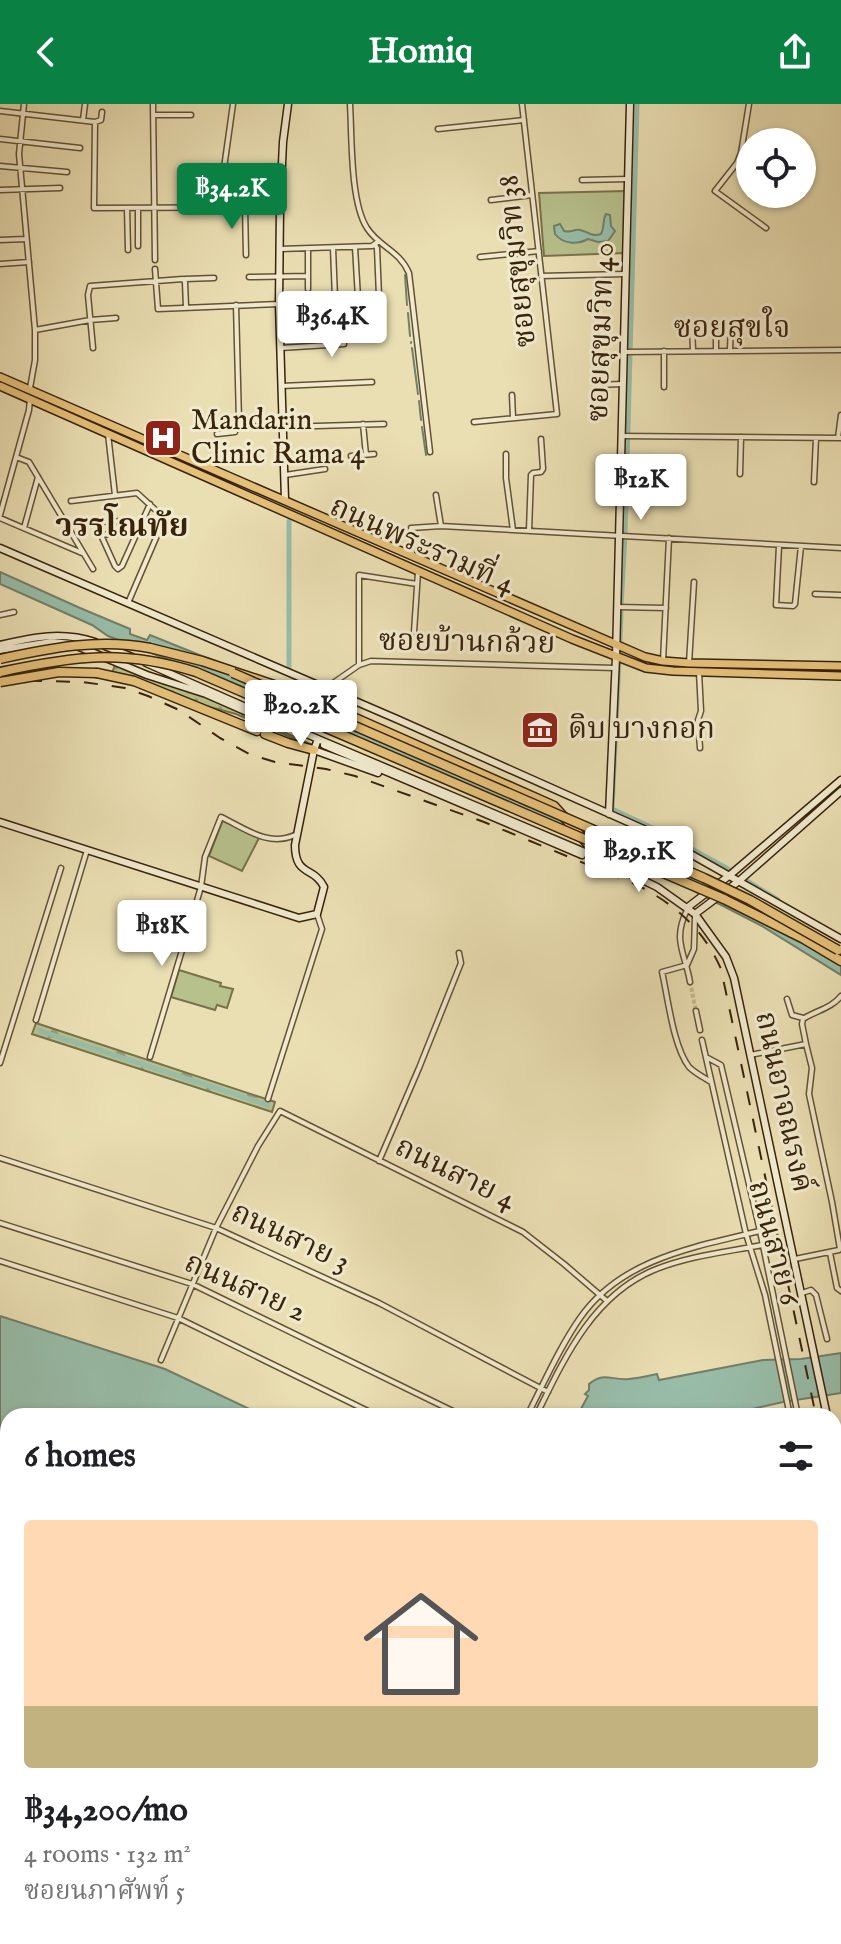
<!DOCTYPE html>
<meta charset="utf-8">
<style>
body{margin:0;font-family:"IM FELL English","Noto Serif Thai",serif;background:#f2f2f2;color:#202124;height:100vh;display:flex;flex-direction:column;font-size:30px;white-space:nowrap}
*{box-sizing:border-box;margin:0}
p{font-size:26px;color:#757577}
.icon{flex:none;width:44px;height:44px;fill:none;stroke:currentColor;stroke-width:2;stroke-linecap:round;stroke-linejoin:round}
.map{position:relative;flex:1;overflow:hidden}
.sheet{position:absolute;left:0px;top:1304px;width:842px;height:536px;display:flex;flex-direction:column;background:#fff;border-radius:24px 24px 0 0;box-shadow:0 2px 6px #0004}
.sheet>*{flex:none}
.controls{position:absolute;left:736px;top:24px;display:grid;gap:16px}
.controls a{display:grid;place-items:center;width:80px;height:80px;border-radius:50%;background:#fff;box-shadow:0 2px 6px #0004;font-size:40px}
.price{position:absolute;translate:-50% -68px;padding:0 18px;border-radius:8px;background:#fff;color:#222;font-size:26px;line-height:52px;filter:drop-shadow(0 2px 4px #0008)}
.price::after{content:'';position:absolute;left:50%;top:48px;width:24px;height:18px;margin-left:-12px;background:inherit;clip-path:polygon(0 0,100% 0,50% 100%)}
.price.current{background:#0b8043;color:#fff}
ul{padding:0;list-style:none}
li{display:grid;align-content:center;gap:16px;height:424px;padding:0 24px}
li+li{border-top:2px solid #e0e0e0}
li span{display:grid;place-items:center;height:248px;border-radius:8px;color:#555}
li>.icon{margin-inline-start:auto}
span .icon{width:144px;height:144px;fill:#fffc;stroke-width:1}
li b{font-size:34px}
h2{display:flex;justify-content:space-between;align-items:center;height:96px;padding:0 24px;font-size:34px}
header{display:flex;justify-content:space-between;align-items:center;height:104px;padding:0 24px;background:#0b8043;color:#fff;font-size:36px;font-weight:700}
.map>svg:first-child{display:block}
</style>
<header><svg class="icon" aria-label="back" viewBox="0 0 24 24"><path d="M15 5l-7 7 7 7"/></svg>Homiq<svg class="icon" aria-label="share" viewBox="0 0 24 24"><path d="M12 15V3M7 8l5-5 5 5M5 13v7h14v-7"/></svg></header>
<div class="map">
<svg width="841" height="1840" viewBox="0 0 841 1840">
<defs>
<pattern id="grass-dots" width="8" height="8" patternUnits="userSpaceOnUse" patternTransform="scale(2)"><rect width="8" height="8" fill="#b7c18c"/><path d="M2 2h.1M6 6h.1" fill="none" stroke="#969c71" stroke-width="1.8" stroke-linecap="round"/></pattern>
<pattern id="forest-firs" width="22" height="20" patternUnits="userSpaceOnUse" patternTransform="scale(2)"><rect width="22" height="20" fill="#b7c18c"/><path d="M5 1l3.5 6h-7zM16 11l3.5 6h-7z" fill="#969c71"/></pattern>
</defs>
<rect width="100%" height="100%" fill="#eadfb3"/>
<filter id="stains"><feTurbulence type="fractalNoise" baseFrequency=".0025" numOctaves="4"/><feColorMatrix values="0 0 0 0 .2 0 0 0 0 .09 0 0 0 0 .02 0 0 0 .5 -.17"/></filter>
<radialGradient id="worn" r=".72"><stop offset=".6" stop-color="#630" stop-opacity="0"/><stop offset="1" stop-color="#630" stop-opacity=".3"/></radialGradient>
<path fill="url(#grass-dots)" stroke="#78724c" stroke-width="2" d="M 115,561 L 205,593 L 313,641 L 311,642 L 236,610 L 202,601 L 112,569 Z"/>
<path fill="url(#forest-firs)" stroke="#78724c" stroke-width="2" d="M 36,919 L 275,998 L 272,1008 L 32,930 Z
M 422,1832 L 543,1832 L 560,1840 L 417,1840 Z"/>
<path fill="#b7c18c" stroke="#78724c" stroke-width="2" d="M 626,87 L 625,149 L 544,152 L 539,89 Z
M 223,716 L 259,734 L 242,767 L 209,752 Z
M 179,866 L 221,879 L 220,882 L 233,885 L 227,904 L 217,901 L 215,906 L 171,893 Z"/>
<path fill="#98bda9" stroke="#727f6a" stroke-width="2" d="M 606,110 L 610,111 L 611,122 L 615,127 L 608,137 L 598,138 L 588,135 C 577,141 563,140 555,130 L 554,122 L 560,120 L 564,127 C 572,129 573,125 580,126 C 589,128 591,133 601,130 C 605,123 602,117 606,110 Z
M 0,468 L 80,504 L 130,525 L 130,530 L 147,536 L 150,531 L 202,552 L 238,565 L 718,776 L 841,845 L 841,871 L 762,822 L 694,787 L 331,630 L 220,576 L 108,532 L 92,521 L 0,480 Z
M 0,1212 L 165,1265 L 264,1312 L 8,1312 L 8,1575 L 1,1572 L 2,1568 L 0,1567 Z
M 841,1249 L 841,1289 L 783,1298 L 721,1312 L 577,1312 L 588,1292 L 585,1290 L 589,1286 L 589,1280 C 604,1267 612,1277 629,1275 C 638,1274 648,1272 657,1270 L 659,1276 L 763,1256 L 801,1255 Z
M 834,1653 L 841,1660 L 841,1840 L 616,1840 L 603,1832 L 593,1839 L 581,1835 L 581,1832 L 834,1832 Z"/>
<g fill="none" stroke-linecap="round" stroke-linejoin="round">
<path stroke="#727f6a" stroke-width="2" d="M 405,171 L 407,201
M 408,209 L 410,232
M 411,238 L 411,239
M 412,244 L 418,290
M 419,297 L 421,316
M 422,323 L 426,351"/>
<path stroke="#98bda9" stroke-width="5" d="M 289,417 L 289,563
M 621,503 L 625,430 L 637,0
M 620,538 L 621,508
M 619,548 L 619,549
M 619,557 L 612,705 L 659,727 L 728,765
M 747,777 L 778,796 L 778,798
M 40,927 L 268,1001
M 312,1840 L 318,1832
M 571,1840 L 577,1832"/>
<path stroke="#c6b991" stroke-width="4" stroke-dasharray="4 2" stroke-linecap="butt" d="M 690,878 L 696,907"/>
<g stroke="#645235" stroke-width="7">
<path id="street" d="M 24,0 L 19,50 L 35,226 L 35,256 L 30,284
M 153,0 L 155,156
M 350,0 C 352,32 350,98 367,124 C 379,143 399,146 409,169 L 430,348
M 749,0 L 741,49 L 737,59 L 715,87 L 766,124
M 0,7 L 95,18 L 101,16 L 102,8
M 153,11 L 191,11
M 83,16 L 85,0
M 95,18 L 94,104 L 280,103
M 438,25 L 524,16
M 0,35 L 80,44
M 0,62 L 67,68
M 195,72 L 223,71 L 233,0
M 582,76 L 628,75
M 0,86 L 60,84
M 491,96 L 532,91
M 245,103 L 246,151
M 127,104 L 128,146
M 138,104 L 138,142
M 0,136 L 26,135
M 375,141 L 377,144 L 379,192
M 355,143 L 358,194
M 333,144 L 335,194
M 280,145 L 372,142 L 379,137
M 308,145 L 308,185
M 480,153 L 539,147
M 0,160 L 29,158
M 155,165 L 158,205 L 279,200
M 541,172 L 625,170
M 249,173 L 308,172
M 185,175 L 214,174
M 236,201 L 239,317 L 283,316
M 692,223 L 693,246
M 35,226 L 90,216 L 116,214
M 93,244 L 88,191 L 90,182 L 183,175 L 185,178 L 186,203
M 280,244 L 344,240 L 343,224
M 716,246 L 716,222 L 731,222 L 730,245
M 664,247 L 664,283
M 623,248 L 841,246
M 596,281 L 622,280
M 281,282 L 372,278
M 512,291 L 513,314
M 474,318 L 557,310 L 522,0
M 363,320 L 366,351
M 283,323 L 384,320
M 108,330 L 115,391
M 217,330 L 235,328 L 239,317
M 621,332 L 841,334
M 838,334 L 841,311
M 506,350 L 506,374 L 513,426
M 351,352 L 374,350
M 16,353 L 29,358 L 93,465
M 740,370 L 741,333
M 285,371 L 325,365
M 814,378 L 816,334
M 436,391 L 441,422
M 71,397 L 137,389 L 161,411 L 162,420 L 128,499
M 0,411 L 29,306 L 30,295
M 0,414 L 82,449
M 125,417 L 100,418 L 96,420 L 115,462 L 118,465 L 122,462 L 150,400
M 24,424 L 38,373
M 529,427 L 531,371 L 533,369 L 541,368 L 543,365 L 541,335
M 100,431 L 138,428
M 779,442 L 776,501 L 793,502 L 795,500 L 801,442
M 412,451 L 411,424 L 441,422 L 841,444
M 815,490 L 841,491
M 617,503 L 666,504
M 0,511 L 14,508
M 414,528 L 418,468
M 663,557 L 669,434
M 689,559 L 694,478
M 359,561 L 359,471 L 417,480
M 699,568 L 701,607 L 698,616 L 700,644
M 326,584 L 359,561 L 371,557 L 615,564
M 687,806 C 672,837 685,848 690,878
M 687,861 L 662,868 C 668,894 673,942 689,963 C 695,969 703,973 711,978
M 687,861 L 694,845 L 695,813
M 787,895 L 792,911 L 803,914
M 696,907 L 700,926
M 36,916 L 87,746
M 702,936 L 746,1130 L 765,1191 L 790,1312
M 806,940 L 812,964 L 809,990 L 832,1098 L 840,1145
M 750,951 L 806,940 L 802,920 L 803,915 C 815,907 832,904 841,892
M 150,953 L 201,783 L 205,753 L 221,713 C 246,725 268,743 295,731
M 706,953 L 721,961 L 760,1127 L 798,1312
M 0,959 L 61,764
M 268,995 L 322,825 L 317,810
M 0,1054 L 216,1124 L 379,1199 L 548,1288
M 379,1057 L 419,964 L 461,859 L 459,849
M 0,1119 L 192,1180 L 463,1312
M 830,1149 L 837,1184 L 841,1187
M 795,1155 L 839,1146
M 0,1157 L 178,1214 L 378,1312
M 802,1189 L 811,1186 L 816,1191 L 827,1235
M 161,1256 L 216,1124 L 258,1042 L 280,1007 L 523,1128 L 564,1160 L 607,1197
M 527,1312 C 544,1279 559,1244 580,1214 C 621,1155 694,1143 760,1127
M 536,1312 C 564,1255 592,1192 654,1166 C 688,1152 726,1148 762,1141
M 834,1485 L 841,1502
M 834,1505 L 841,1515
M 0,1650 L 8,1653
M 266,1832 L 277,1840
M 37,1840 L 43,1832"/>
</g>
<g stroke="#38230b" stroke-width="9">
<path id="secondary" d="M 285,396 L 279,200 L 280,103 L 283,38 L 288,0
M 0,444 L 399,616 L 657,731 L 841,835
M 0,541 C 33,533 62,527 95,538
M 105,542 L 132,553
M 0,546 L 52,538 L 72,540 L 147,571 L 206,590 L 247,608
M 146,559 L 318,635 L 587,749 L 657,783 L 695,810 L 726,853 L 734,874 L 827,1312
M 324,641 L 582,751
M 314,646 L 378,669
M 609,710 L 616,553 L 630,0
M 0,718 L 299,814 L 317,810 L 324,783 C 314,762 295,773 295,741 L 314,646 L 318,635
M 688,803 L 730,771 L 841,676
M 695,810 L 739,777 L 841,687
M 834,1347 L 841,1381
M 412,1840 L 417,1832"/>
</g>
<g stroke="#38230b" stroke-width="10">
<path id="primary" d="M 0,273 L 645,553 L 663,557 L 689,559 L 841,562
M 0,282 L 572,535 L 646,564 L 673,567 L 841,572"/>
</g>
<g stroke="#38230b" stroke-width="11">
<path id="highway" d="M 150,544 L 202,557 L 301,590 L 554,702 L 604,758
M 97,569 L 134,577 L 257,627
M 265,630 L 288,639 L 314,646
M 724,795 L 804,835 L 841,857"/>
</g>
<use href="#street" stroke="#f1eace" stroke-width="4"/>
<use href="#secondary" stroke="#f1eace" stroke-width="6"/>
<use href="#primary" stroke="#e5c07a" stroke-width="7"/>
<use href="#highway" stroke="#e5c07a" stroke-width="8"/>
<path stroke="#38230b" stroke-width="2" stroke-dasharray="14 14" stroke-linecap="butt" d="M 0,576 L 83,578 L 125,584 L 148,592 L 179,606 L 220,634 L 249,650 L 275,658 L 326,665 L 355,672 L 484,718 L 637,781 C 675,800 704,826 721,865 L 816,1312
M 834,1402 L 841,1438"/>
<g stroke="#38230b" stroke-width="11" stroke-linecap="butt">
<path id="highway-bridge" d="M 0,555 C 50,544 99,534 150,544
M 0,568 C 74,552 123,545 196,568 L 724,795
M 233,569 L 704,774 L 750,796 L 838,846
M 0,578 L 59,568 L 97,569"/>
</g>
<use href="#highway-bridge" stroke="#e5c07a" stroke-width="8"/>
</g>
<defs>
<g id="hospital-square" transform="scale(2)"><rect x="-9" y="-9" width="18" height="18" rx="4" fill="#8f2418" stroke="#f1eace"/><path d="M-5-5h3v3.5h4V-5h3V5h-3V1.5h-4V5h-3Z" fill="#fff"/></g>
<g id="museum-square" transform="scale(2)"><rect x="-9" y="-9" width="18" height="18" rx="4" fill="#8f2418" stroke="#f1eace"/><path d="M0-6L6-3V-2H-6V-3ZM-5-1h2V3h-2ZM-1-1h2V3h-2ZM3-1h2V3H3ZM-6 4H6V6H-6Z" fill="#fff"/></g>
</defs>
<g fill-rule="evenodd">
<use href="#hospital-square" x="163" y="334"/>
<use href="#museum-square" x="540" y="626"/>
</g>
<g text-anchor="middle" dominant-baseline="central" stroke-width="6" stroke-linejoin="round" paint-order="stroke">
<g font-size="30" fill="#38230b" stroke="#f1eace">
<text transform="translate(518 157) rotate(-96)">ซอยสุขุมวิท 38</text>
<text x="732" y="225">ซอยสุขใจ</text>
<text transform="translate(602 228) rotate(-88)">ซอยสุขุมวิท 40</text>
<text transform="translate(422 442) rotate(24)">ถนนพระรามที่ 4</text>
<text transform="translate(467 539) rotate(1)">ซอยบ้านกล้วย</text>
<text transform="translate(783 998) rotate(78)">ถนนอาจณรงค์</text>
<text transform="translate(455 1070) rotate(26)">ถนนสาย 4</text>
<text transform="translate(290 1134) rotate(25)">ถนนสาย 3</text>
<text transform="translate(773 1139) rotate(75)">ถนนสาย 6</text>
<text transform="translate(245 1184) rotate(24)">ถนนสาย 2</text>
</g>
<g font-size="30" fill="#38230b" stroke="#f1eace" text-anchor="start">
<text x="191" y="317">Mandarin<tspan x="191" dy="34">Clinic Rama 4</tspan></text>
<text x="568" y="626">ดิบ บางกอก</text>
</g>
<g font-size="32" font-weight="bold" fill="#38230b" stroke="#f1eace">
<text x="122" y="423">วรรโณทัย</text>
</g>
</g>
<rect width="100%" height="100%" filter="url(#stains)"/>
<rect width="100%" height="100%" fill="url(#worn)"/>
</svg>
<div class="controls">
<a><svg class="icon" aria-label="locate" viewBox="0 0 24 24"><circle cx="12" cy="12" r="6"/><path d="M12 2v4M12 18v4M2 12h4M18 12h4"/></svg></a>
</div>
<b class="price current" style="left:232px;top:127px">฿34.2K</b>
<b class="price" style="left:332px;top:255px">฿36.4K</b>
<b class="price" style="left:641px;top:418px">฿12K</b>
<b class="price" style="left:301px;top:644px">฿20.2K</b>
<b class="price" style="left:639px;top:790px">฿29.1K</b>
<b class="price" style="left:162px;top:864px">฿18K</b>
<section class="sheet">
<h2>6 homes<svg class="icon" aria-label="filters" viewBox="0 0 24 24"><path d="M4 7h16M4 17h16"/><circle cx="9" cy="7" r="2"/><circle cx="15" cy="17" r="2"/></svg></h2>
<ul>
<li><span style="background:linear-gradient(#ffd9b3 75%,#c2b280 0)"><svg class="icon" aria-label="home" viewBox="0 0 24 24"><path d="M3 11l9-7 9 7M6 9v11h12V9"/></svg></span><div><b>฿34,200/mo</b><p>4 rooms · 132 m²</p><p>ซอยนภาศัพท์ 5</p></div></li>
</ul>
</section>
</div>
